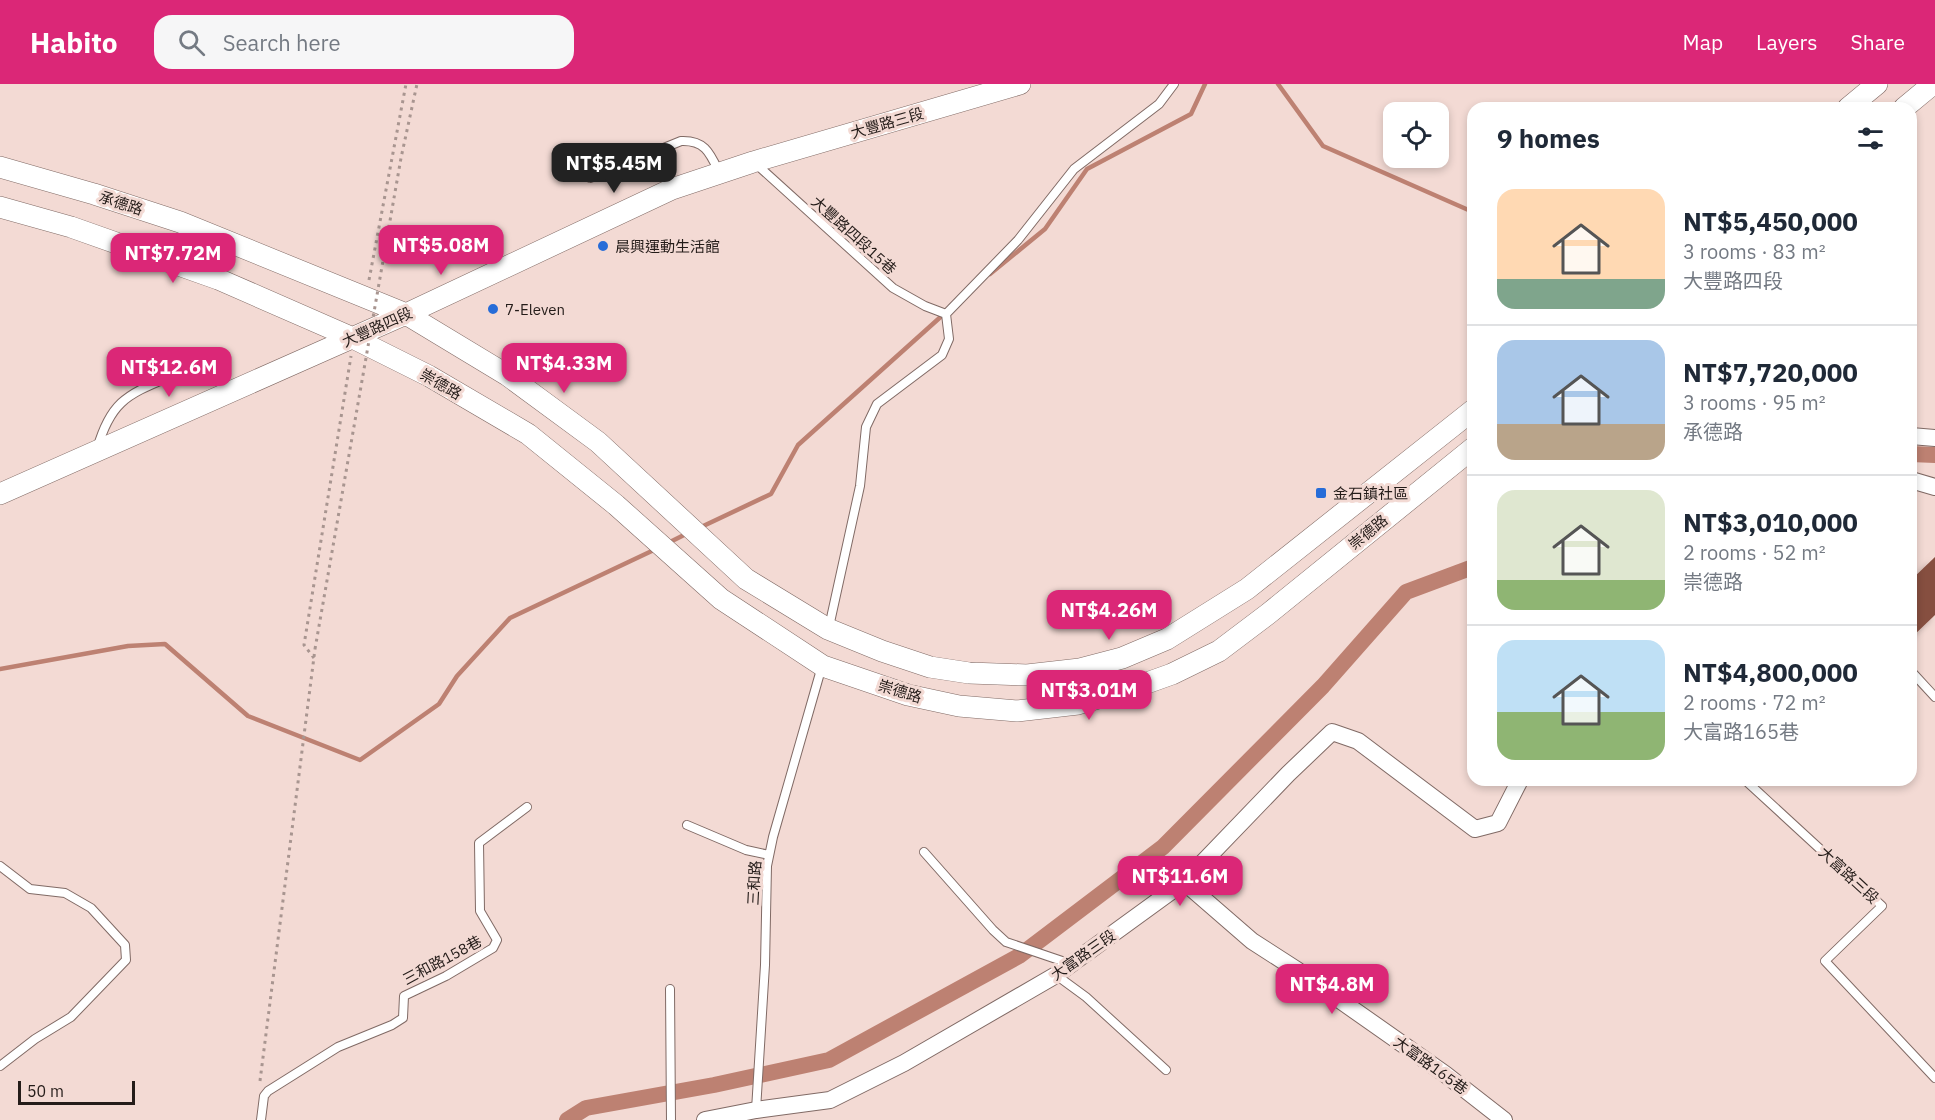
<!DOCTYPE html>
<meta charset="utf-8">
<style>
body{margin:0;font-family:"IBM Plex Sans","Noto Sans TC",sans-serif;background:#f6f6f7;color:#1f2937;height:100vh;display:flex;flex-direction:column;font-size:22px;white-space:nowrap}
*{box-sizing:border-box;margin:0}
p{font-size:20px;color:#747a83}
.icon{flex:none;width:33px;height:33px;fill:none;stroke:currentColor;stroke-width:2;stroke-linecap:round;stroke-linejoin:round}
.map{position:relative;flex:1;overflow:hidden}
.side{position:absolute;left:1467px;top:18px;width:450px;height:684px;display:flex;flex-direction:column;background:#fff;border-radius:18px;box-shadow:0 3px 9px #0003}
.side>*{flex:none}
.buttons{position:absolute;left:1383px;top:18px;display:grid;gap:12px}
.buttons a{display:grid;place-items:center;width:66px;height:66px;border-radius:12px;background:#fff;box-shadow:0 3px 9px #0003;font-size:30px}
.scale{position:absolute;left:18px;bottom:15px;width:117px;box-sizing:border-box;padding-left:6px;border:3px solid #241c19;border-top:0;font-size:16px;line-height:21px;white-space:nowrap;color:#241c19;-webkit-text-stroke:4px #f3dad4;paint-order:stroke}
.price{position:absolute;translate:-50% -51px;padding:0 14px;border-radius:12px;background:#db2777;color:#fff;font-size:20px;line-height:39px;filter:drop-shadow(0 2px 3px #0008)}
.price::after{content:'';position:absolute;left:50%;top:36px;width:18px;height:14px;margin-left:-9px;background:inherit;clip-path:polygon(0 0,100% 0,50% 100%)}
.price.selected{background:#222;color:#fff}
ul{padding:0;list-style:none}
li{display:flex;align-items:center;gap:18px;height:150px;padding:0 30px}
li+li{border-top:2px solid #e0e1e3}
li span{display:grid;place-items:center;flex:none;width:168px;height:120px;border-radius:18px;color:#555}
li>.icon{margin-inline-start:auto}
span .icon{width:72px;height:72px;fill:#fffc;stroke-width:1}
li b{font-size:26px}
h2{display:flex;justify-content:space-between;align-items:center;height:72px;padding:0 30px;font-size:26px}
header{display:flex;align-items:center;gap:36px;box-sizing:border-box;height:84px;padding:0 30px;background:#db2777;color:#fff}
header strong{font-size:28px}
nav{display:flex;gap:33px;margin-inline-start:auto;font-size:21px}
.search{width:420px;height:54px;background:#f6f6f7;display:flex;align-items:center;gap:15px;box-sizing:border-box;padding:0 21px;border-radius:18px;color:#747a83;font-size:22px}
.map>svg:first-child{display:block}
</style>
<header>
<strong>Habito</strong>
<div class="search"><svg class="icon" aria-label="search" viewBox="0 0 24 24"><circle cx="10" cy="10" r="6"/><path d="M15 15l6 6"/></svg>Search here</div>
<nav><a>Map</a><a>Layers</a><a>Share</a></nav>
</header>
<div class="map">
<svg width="1935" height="1036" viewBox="0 0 1935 1036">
<defs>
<filter id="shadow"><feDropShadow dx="-5.5" dy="5.5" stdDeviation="3" flood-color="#0004"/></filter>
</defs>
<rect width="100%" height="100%" fill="#f3dad4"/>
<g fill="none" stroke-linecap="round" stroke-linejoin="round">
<path stroke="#bd8172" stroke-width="4.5" d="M 1278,0 L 1323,62 L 1473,128
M 990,190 L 1045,145 L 1087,85 L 1191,30 L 1205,0
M 699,444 L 771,410 L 798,361 L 945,229
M 666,460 L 688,449
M 0,585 L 128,562 L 165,560 L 248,632 L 360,676 L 439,620 L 457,592 L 510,534 L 656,465"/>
<path stroke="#bd8172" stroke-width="16" d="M 1911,370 L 1935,371
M 567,1036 L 586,1024 L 714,1001 L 829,976 L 1019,872 L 1163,763 L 1323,602 L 1406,508 L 1473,483"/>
</g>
<path fill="#864f41" filter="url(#shadow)" d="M 1935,473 L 1935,531 L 1911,554 L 1911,496 Z"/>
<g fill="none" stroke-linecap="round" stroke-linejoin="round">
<g stroke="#806a65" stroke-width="10">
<path id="service" d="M 755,79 L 893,204 L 925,222 L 946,230
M 590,94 L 681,57 C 705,56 710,69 719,88
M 946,230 L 1018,156 L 1074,85 L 1159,20 L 1174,0
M 97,365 C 110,320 125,311 167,294
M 829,543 L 860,402 L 866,343 L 877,320 L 942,271 L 949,255 L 946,230
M 1911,587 L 1935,613
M 1745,696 L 1882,822 L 1825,877 L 1935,994
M 687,741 L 746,766 L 769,771
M 924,768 L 993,846 L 1006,858 L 1071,880
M 0,782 L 30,805 L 65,809 L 91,824 L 125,861 L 126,876 L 71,933 L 35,955 L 0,982
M 1056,891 L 1086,913 L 1166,986
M 670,905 L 671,1036
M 756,1026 L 765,881 L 767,782 L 773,753 L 822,582
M 261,1036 L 264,1012 L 268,1007 L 338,963 L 392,941 L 403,934 L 404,912 L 446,892 L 493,864 L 497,856 L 480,827 L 479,759 L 527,723"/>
</g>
<g stroke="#806a65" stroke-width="18">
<path id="minor" d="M 1911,352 L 1935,354
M 1911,396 L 1935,403
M 1184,798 L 1252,857 L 1297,886 L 1445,990 L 1504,1036
M 705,1036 L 756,1026 L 830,1016 L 904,979 L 1056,891 L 1184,798 L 1288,690 L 1332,648 L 1358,657 L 1475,745 L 1498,739 L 1520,696"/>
</g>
<g stroke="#806a65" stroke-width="22">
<path id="tertiary" d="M 1848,24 L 1877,0
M 1904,24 L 1933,0
M 0,83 L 94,110 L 180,138 L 406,230 L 507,291 L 598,358 L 746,495 L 828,545 L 882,567 L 930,583 L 969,589 L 1027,591 L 1080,585 L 1122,574 L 1167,555 L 1247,505 L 1473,326
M 0,123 L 71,143 L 218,195 L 353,254 L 429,292 L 528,350 L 616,421 L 721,515 L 823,582 L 908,611 L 959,622 L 1017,627 L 1078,620 L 1130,605 L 1172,590 L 1219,567 L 1268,530 L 1473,364
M 0,410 L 406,230 L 672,105 L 753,78 L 1020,0"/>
</g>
<path stroke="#a89590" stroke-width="3" stroke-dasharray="3 4.5" stroke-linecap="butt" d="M 369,196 L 406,0
M 314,574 L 304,561 L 351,272
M 260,997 L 315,565"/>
<use href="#service" stroke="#fff" stroke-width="8"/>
<use href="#minor" stroke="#fff" stroke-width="16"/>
<use href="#tertiary" stroke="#fff" stroke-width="21"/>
<path stroke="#a89590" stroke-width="3" stroke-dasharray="3 4.5" stroke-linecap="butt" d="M 315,565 L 401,74 L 417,0"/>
</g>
<g fill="#266cd8" stroke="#f3dad4" stroke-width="2">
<circle cx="603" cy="162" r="6"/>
<circle cx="493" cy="225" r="6"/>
<rect x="1315" y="403" width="12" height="12" rx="3"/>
</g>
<g text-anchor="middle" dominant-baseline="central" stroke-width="6" stroke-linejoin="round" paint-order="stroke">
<g font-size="15" fill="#241c19" stroke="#f3dad4">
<text transform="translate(887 39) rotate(-16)">大豐路三段</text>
<text transform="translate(121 119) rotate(18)">承德路</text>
<text transform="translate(854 151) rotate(42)">大豐路四段15巷</text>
<text transform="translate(377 243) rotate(-24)">大豐路四段</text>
<text transform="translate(441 300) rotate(30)">崇德路</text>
<text transform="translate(1368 448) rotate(-39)">崇德路</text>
<text transform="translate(900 607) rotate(17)">崇德路</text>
<text transform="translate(1849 791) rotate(43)">大富路三段</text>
<text transform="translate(754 799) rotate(-87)">三和路</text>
<text transform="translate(1083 871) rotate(-35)">大富路三段</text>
<text transform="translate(442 876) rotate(-28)">三和路158巷</text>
<text transform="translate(1431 981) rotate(36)">大富路165巷</text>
</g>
<g font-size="15" fill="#241c19" stroke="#f3dad4" text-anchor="start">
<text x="615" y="162">晨興運動生活館</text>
<text x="505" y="225">7-Eleven</text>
<text x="1333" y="409">金石鎮社區</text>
</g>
</g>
</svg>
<div class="buttons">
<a><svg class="icon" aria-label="locate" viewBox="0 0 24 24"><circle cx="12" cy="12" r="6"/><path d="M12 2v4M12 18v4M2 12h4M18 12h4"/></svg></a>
</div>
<div class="scale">50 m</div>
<b class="price selected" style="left:614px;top:110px">NT$5.45M</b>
<b class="price" style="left:441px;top:192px">NT$5.08M</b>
<b class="price" style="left:173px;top:200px">NT$7.72M</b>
<b class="price" style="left:564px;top:310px">NT$4.33M</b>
<b class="price" style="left:169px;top:314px">NT$12.6M</b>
<b class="price" style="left:1109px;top:557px">NT$4.26M</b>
<b class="price" style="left:1089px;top:637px">NT$3.01M</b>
<b class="price" style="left:1180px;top:823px">NT$11.6M</b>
<b class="price" style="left:1332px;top:931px">NT$4.8M</b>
<section class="side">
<h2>9 homes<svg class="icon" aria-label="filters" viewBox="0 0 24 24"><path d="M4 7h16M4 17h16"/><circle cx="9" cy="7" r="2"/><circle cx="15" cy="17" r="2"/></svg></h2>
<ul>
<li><span style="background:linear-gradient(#ffd9b3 75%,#7fa58c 0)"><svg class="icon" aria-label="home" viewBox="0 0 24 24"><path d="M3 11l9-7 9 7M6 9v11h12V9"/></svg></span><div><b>NT$5,450,000</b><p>3 rooms · 83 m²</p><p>大豐路四段</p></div></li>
<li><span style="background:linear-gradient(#a9c7e8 70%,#b9a48a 0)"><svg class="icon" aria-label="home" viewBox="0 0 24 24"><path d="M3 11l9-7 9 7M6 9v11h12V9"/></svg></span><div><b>NT$7,720,000</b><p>3 rooms · 95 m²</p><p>承德路</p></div></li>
<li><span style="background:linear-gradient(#dfe7d0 75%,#8fb573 0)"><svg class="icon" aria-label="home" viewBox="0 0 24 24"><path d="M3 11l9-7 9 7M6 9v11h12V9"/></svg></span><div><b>NT$3,010,000</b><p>2 rooms · 52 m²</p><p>崇德路</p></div></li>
<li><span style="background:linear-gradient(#bfe0f5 60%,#8fb573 0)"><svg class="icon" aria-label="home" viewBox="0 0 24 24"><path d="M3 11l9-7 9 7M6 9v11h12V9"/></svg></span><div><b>NT$4,800,000</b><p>2 rooms · 72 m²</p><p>大富路165巷</p></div></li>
</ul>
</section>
</div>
